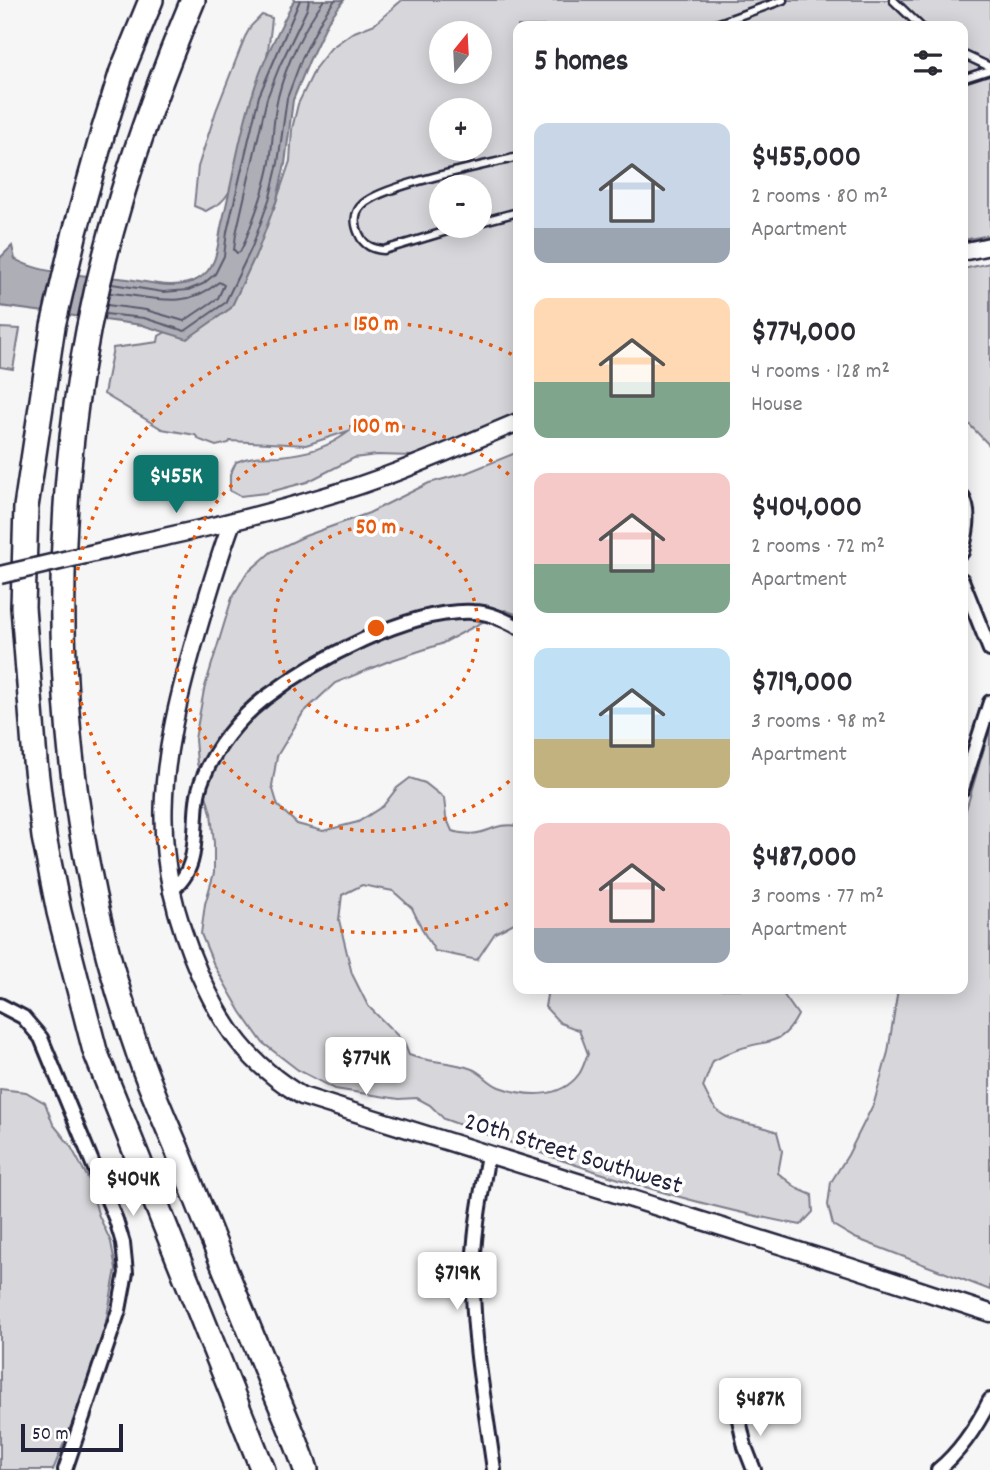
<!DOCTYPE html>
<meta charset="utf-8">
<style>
body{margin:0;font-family:Dekko,sans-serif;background:#f2f2f3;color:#2b2b33;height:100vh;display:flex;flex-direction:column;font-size:26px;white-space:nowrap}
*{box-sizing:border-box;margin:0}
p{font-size:23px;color:#7c7c81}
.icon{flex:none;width:38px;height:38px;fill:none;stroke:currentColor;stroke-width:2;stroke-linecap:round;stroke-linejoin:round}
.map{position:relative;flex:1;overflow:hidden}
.details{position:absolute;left:513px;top:21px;width:455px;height:973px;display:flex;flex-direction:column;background:#fff;border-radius:14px;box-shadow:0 4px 18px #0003}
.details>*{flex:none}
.needle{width:46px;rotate:18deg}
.controls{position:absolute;left:429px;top:21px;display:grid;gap:14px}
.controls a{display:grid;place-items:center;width:63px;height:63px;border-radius:50%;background:#fff;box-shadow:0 4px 18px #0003;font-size:35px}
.scale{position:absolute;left:21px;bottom:18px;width:102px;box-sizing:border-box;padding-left:7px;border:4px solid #22223b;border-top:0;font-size:19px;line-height:24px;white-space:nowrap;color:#22223b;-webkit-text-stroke:5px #fff;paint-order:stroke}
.price{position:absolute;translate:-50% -60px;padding:0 16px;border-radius:7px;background:#fff;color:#222;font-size:23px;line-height:46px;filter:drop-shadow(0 2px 4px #0008)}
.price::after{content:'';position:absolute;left:50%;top:42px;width:21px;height:16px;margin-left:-10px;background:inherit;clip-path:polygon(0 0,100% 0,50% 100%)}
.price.selected{background:#0f766e;color:#fff}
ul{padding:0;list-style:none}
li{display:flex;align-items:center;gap:21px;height:175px;padding:0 21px}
li span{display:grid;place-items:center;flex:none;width:196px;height:140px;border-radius:14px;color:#555}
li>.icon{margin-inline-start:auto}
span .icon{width:84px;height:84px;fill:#fffc;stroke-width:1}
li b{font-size:30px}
h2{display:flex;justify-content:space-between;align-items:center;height:84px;padding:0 21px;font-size:30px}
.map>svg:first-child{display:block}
</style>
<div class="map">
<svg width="990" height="1470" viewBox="0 0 990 1470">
<rect width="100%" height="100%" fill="#f6f6f7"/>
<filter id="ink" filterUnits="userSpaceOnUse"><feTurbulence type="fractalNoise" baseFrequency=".0143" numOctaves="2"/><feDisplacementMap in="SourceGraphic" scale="14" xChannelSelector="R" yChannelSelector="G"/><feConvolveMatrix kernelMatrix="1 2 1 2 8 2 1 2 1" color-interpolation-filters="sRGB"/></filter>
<g filter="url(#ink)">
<path fill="#d7d7db" stroke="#7c7c8b" stroke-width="2" fill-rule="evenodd" d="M 402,0 L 990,0 L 990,235 L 963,240 L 962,26 L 518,26 L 518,414 L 414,456 L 377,455 L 354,458 L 307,482 L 266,493 L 240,496 L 230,491 L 230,475 L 236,462 C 253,455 263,457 280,456 C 309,453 328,448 351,430 L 306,445 L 230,441 L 229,443 L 216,446 L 200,440 L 195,435 L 162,429 L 104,394 L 113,348 L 158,342 L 159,336 L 178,325 L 274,208 L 290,161 L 292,129 L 298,104 L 316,67 L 331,48 L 352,33 L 375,24 ZM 441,33 L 480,33 L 480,72 L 441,72 ZM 441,110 L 480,110 L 480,149 L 441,149 ZM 441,187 L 480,187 L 480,226 L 441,226 Z
M 262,15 L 272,18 C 269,54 247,182 220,203 C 216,206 210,208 206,211 L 194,206 L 198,167 L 216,111 L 245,37 L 251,26 Z
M 990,263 L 990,446 L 968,423 L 962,421 L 963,269 Z
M 0,328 L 20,329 L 13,369 L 0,367 Z
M 518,452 L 518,615 L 505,610 L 441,644 L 389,661 L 335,683 L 303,713 L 277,756 L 272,786 L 278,806 L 297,824 L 323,831 L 358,822 L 383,806 L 397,788 L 410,778 L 425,783 L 444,798 L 446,817 L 452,831 C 485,841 491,821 518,826 L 518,921 L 495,933 L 477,960 L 435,951 L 424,933 L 412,908 L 393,891 L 362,885 L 342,895 L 339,920 L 352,974 L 368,1006 L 404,1042 L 409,1055 C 430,1063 451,1061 472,1069 C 482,1073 489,1083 499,1087 C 526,1097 561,1099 579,1074 C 583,1069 585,1060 588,1054 L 579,1030 L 560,1023 L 545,1007 L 548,989 L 774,989 L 781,991 L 798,1015 C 782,1047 768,1039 739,1049 C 730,1052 721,1057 713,1061 L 703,1087 C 707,1094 711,1106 718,1111 C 734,1125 758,1123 777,1132 L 782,1151 L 778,1173 L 798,1189 L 812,1195 L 813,1212 L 801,1225 C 679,1203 561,1161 444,1119 L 430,1105 L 417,1098 L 399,1099 L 335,1089 L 298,1070 L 263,1043 L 241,1012 L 214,965 L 201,934 L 205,904 L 214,873 L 214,843 L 211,813 L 197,763 L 195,739 L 204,690 L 232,598 L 246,574 L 271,552 L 305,536 L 369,513 L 429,483 L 466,473 Z
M 990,728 L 990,1290 L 855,1238 L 833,1225 L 828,1205 L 831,1182 L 848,1155 L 874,1103 L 888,1052 L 898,989 L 962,989 L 963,820 Z
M 0,1089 L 26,1092 L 45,1103 L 53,1124 L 70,1145 L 89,1180 L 98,1214 L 111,1242 L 116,1269 L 103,1337 L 89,1382 L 53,1470 L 0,1470 Z"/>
<path fill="#aeaeb7" stroke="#767685" stroke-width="2" d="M 294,0 L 344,0 L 328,21 L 309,61 L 293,100 L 285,164 L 277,199 L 258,250 L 231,308 L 187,339 L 142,325 L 0,306 L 0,258 L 12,246 L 15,259 C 39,274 90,276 119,278 C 144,280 174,292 198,279 C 219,267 217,244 222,223 C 233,180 239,135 253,93 C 263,60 279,30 294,0 Z"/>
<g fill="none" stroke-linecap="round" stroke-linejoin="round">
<path stroke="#5a5a6d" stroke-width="2" d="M 309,0 L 307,9 L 280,65 L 267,98 L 236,234 L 234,250 L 237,253 L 240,252 L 244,244 C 254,217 265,190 270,162 C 273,140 273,118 278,97 C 286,64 304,27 324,0
M 112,284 L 163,292 L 188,290 L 203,284 L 215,274 L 224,256 L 227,232 L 259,96 L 300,0
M 107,305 L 146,310 L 184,321 L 218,298 L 224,285 L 219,282 C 183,312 152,296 110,293
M 105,314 L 144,318 L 185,331 L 225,303 L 252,247 L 270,197 L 278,163 L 287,98 L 302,58 L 322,18 L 335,0"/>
<g stroke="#22223b" stroke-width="11">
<path id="service" d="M 893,0 L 920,26
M 711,26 L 783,0
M 962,54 L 990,67
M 962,79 L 990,70
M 480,222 L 518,212
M 464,226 L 384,250 C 373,249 364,246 359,234 C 354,223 354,212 363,204 C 383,185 486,165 518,157"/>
</g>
<g stroke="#22223b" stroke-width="18">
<path id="minor" d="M 962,496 C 972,513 966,534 962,552
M 962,580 L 990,650
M 962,789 L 990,702
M 170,891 C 208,865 187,815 203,778 C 215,748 239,718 265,698 C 315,660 408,609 473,612 C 489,612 505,620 518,627
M 0,1005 L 23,1017 L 41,1038 L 116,1220 L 123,1243 L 126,1273 L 119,1310 L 65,1470
M 488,1155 C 480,1199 472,1244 473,1288 C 474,1349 486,1410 494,1470
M 738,1415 L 745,1447 L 754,1470
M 938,1470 C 961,1451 977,1426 990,1400"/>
</g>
<g stroke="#22223b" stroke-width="21">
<path id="tertiary" d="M 962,252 L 990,246
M 232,522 C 217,562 206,602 194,643 C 159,766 146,852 199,973 C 224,1029 249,1064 302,1096 L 850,1267 L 990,1313
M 128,545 C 192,531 256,517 319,498 C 387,479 453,449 518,422"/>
</g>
<g stroke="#22223b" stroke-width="28">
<path id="motorway" d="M 151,0 L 122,71 L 103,132 L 75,232 L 53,326 L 26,507 L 23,607 L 35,761 L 44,837 L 59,912 L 95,1051 L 263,1470
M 193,0 C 139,129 94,265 76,405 C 47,621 65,843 137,1049 C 148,1083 163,1116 177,1149 C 206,1223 236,1297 266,1370 C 279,1403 295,1436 306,1470"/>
</g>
<use href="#service" stroke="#fff" stroke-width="6"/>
<use href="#minor" stroke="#fff" stroke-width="12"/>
<use href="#tertiary" stroke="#fff" stroke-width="16"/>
<use href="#motorway" stroke="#fff" stroke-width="23"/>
<g stroke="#22223b" stroke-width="21" stroke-linecap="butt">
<path id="tertiary-bridge" d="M 0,575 L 128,545"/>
</g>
<use href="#tertiary-bridge" stroke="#fff" stroke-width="16"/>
</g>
</g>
<g fill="none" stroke="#e8590c" stroke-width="3.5" stroke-dasharray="3.5 7">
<circle cx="376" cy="628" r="102"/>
<path d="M517 774A203 203 0 1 1 517 482"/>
<path d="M517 899A305 305 0 1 1 517 357"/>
</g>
<g text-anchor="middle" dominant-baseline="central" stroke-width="7" stroke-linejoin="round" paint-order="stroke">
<g font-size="26" fill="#22223b" stroke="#fff">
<text transform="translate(573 1155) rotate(17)">20th Street Southwest</text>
</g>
</g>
<circle cx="376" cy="628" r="10" fill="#e8590c" stroke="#fff" stroke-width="3.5"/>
<g font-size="21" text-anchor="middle" font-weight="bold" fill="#e8590c" stroke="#fff" stroke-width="7" stroke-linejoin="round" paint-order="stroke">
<text x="376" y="330">150 m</text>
<text x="376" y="432">100 m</text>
<text x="376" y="533">50 m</text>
</g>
</svg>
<div class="controls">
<a><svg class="needle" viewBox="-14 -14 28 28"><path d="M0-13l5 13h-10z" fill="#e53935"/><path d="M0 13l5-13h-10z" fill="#7c7c81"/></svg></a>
<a>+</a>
<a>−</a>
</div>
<div class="scale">50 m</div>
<b class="price selected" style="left:176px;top:515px">$455K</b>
<b class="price" style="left:366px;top:1097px">$774K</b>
<b class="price" style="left:133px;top:1218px">$404K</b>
<b class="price" style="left:457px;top:1312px">$719K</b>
<b class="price" style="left:760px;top:1438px">$487K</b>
<section class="details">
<h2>5 homes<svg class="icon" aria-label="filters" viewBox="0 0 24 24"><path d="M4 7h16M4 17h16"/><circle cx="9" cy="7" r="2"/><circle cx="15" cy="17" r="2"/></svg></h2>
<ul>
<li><span style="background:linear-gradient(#c9d6e8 75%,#9aa5b1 0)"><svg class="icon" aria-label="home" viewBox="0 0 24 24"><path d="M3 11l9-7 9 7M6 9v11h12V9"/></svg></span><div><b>$455,000</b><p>2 rooms · 80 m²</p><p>Apartment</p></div></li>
<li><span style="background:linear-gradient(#ffd9b3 60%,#7fa58c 0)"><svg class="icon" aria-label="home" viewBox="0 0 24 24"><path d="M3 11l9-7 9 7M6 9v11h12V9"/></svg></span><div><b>$774,000</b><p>4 rooms · 128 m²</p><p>House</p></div></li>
<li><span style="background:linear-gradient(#f6c9c9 65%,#7fa58c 0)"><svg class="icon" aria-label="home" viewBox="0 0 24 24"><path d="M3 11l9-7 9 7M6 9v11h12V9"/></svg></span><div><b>$404,000</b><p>2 rooms · 72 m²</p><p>Apartment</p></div></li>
<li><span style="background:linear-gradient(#bfe0f5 65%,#c2b280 0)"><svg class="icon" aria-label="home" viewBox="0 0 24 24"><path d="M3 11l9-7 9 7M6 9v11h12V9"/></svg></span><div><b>$719,000</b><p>3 rooms · 98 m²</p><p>Apartment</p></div></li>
<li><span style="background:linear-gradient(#f6c9c9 75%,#9aa5b1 0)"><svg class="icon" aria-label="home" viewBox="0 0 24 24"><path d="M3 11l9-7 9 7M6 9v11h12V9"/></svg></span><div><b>$487,000</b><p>3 rooms · 77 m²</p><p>Apartment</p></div></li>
</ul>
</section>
</div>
